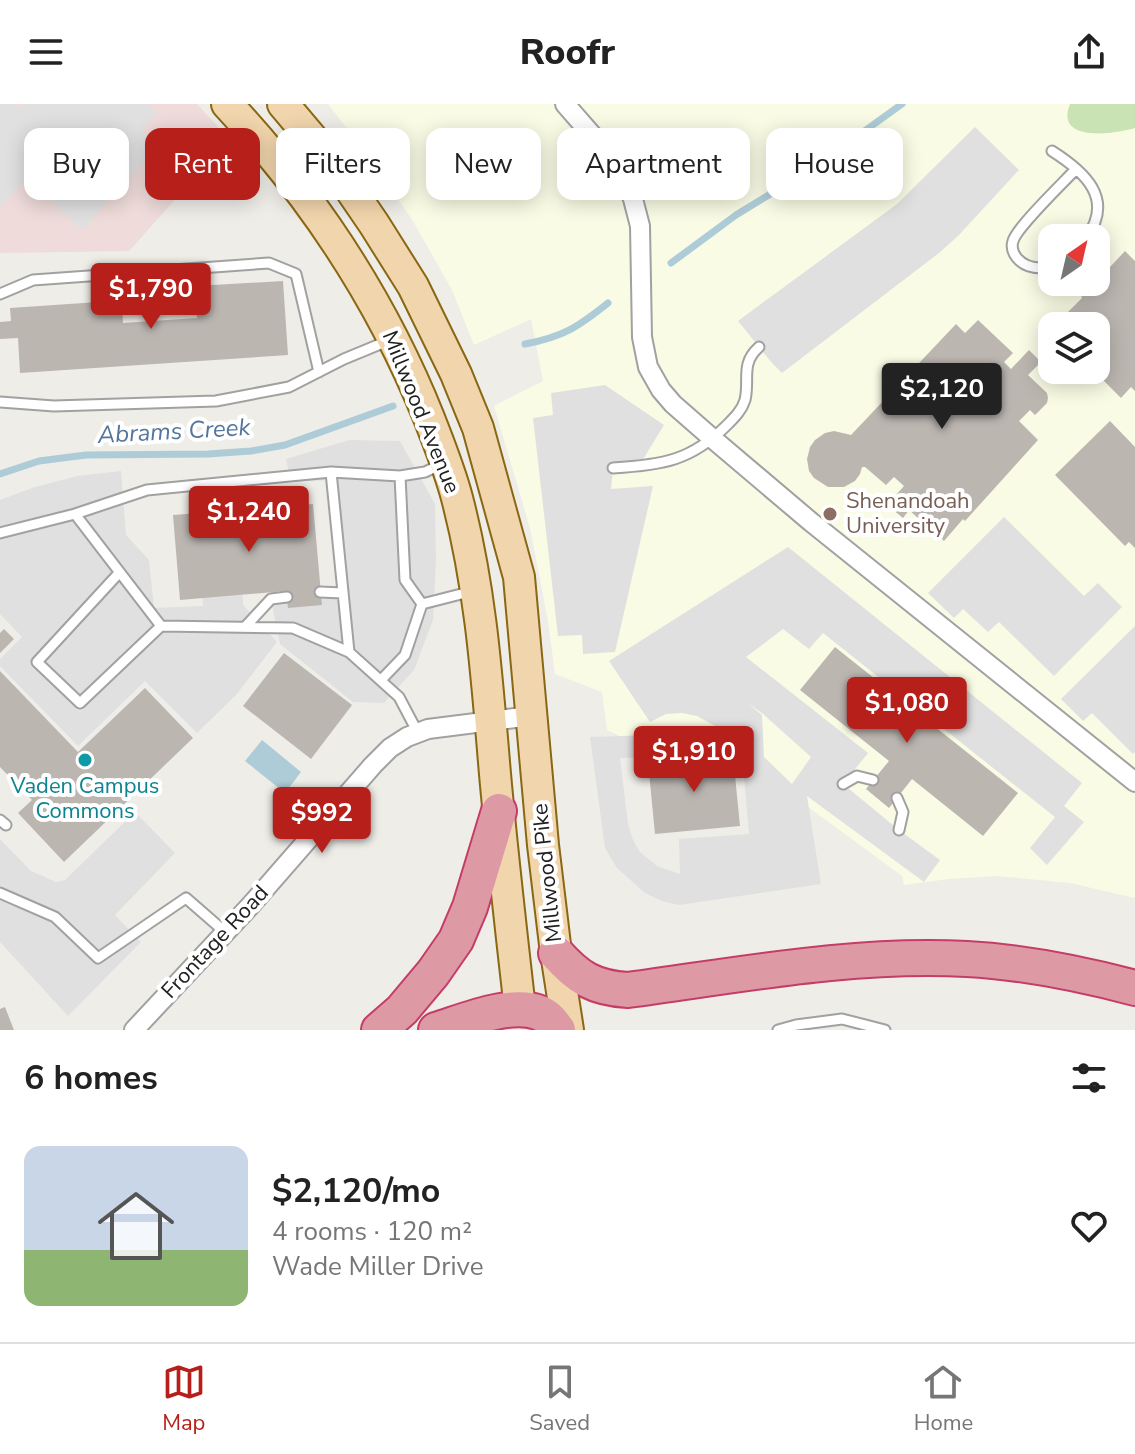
<!DOCTYPE html>
<meta charset="utf-8">
<style>
body{margin:0;font-family:"Nunito Sans",sans-serif;background:#f6f6f6;color:#222;height:100vh;display:flex;flex-direction:column;font-size:30px;white-space:nowrap}
*{box-sizing:border-box;margin:0}
p{font-size:26px;color:#767676}
.icon{flex:none;width:44px;height:44px;fill:none;stroke:currentColor;stroke-width:2;stroke-linecap:round;stroke-linejoin:round}
.map{position:relative;height:926px;overflow:hidden}
.details{display:flex;flex-direction:column;background:#fff;flex:1}
.details>*{flex:none}
.top-card{position:absolute;left:24px;top:24px;width:1088px;height:72px;display:flex;gap:16px}
.needle{width:52px;rotate:34deg}
.controls{position:absolute;left:1038px;top:120px;display:grid;gap:16px}
.controls a{display:grid;place-items:center;width:72px;height:72px;border-radius:16px;background:#fff;box-shadow:0 4px 20px #0003;font-size:40px}
.price{position:absolute;translate:-50% -68px;padding:0 18px;border-radius:8px;background:#b7201a;color:#fff;font-size:26px;line-height:52px;filter:drop-shadow(0 2px 4px #0008)}
.price::after{content:'';position:absolute;left:50%;top:48px;width:24px;height:18px;margin-left:-12px;background:inherit;clip-path:polygon(0 0,100% 0,50% 100%)}
.price.selected{background:#222;color:#fff}
ul{padding:0;list-style:none}
li{display:flex;align-items:center;gap:24px;height:200px;padding:0 24px}
li span{display:grid;place-items:center;flex:none;width:224px;height:160px;border-radius:16px;color:#555}
li>.icon{margin-inline-start:auto}
span .icon{width:96px;height:96px;fill:#fffc;stroke-width:1}
li b{font-size:34px}
h2{display:flex;justify-content:space-between;align-items:center;height:96px;padding:0 24px;font-size:34px}
.chip{padding:0 28px;border-radius:16px;background:#fff;box-shadow:0 4px 20px #0003;font-size:28px;line-height:72px}
.chip.selected{background:#b7201a;color:#fff}
header{display:flex;justify-content:space-between;align-items:center;height:104px;padding:0 24px;background:#fff;font-size:36px;font-weight:800}
.dock{display:flex;justify-content:space-around;align-items:center;height:112px;border-top:2px solid #e0e0e0;background:#fff;font-size:22px;color:#767676}
.dock a{display:grid;justify-items:center;gap:4px}
.dock .selected{color:#b7201a}
.map>svg:first-child{display:block}
</style>
<header><svg class="icon" aria-label="menu" viewBox="0 0 24 24"><path d="M4 6h16M4 12h16M4 18h16"/></svg>Roofr<svg class="icon" aria-label="share" viewBox="0 0 24 24"><path d="M12 15V3M7 8l5-5 5 5M5 13v7h14v-7"/></svg></header>
<div class="map">
<svg width="1135" height="926" viewBox="0 0 1135 926">
<rect width="100%" height="100%" fill="#efede8"/>
<path fill="#eedbda" d="M 0,0 L 197,0 L 229,35 L 129,147 L 0,149 Z"/>
<path fill="#fafbe5" fill-rule="evenodd" d="M 328,0 L 1135,0 L 1135,794 L 1070,779 L 997,772 L 948,775 L 904,781 L 902,772 L 781,683 L 715,630 L 643,643 L 607,626 L 602,588 L 555,570 L 548,517 L 530,424 L 494,302 L 543,277 L 531,215 L 474,241 L 452,186 L 413,117 L 371,56 ZM 1052,134 L 1096,134 L 1096,178 L 1052,178 ZM 1052,222 L 1096,222 L 1096,266 L 1052,266 Z"/>
<path fill="#c9e3b5" d="M 1070,0 L 1135,0 L 1135,24 C 1115,30 1054,39 1070,0 Z"/>
<path fill="#e0e0e0" fill-rule="evenodd" d="M 0,0 L 14,0 L 20,5 L 25,0 L 147,0 L 157,9 L 142,27 L 158,42 L 82,126 L 27,74 L 0,103 Z
M 975,23 L 1019,66 L 959,131 L 939,149 L 782,269 L 772,259 L 738,217 L 897,100 Z
M 605,281 L 664,321 L 639,362 L 613,364 L 611,385 L 653,382 L 615,548 L 583,550 L 582,531 L 558,532 L 533,314 L 553,311 L 551,289 Z
M 349,336 L 400,337 L 435,400 L 436,456 L 433,516 L 414,566 L 384,599 L 353,598 L 280,540 L 272,500 L 339,492 L 329,376 L 291,378 L 286,355 Z
M 121,367 L 126,431 L 149,456 L 154,504 L 203,502 L 202,484 L 242,481 L 243,501 L 277,538 L 236,591 L 197,629 L 145,577 L 78,642 L 0,562 L 0,555 L 22,533 L 0,510 L 0,396 L 35,383 L 77,372 Z
M 1004,413 L 1084,492 L 1098,479 L 1122,503 L 1054,572 L 999,518 L 988,528 L 963,505 L 954,514 L 928,489 Z
M 788,443 L 1082,679 L 1064,702 L 1084,718 L 1047,761 L 1030,744 L 1055,713 L 823,529 L 809,545 L 783,525 L 746,553 L 868,649 L 843,680 L 899,726 L 940,756 L 924,778 L 807,692 L 821,780 L 679,801 L 662,797 L 645,789 L 617,764 L 605,744 L 590,633 L 653,631 L 654,653 L 620,654 L 628,720 L 633,736 L 640,748 L 657,762 L 680,770 L 679,735 L 749,730 L 742,650 L 733,636 L 726,628 L 697,612 L 682,609 L 666,610 L 650,618 L 609,557 ZM 746,598 L 763,610 L 811,653 L 792,680 L 764,653 L 762,611 Z
M 1135,522 L 1135,648 L 1133,650 L 1092,609 L 1083,617 L 1061,595 Z
M 135,708 L 175,749 L 115,811 L 141,838 L 68,912 L 0,838 L 0,735 L 31,767 L 56,778 L 65,776 Z"/>
<path fill="#aeccd7" d="M 262,636 L 301,668 L 285,689 L 245,657 Z"/>
<g fill="none" stroke-linecap="round" stroke-linejoin="round">
<path stroke="#aeccd7" stroke-width="7" d="M 671,159 L 736,111 L 816,62 L 902,0
M 525,240 C 563,233 578,223 608,199
M 0,370 L 39,357 L 86,351 L 208,350 L 251,347 L 285,341 L 393,302"/>
</g>
<path fill="#bcb6b1" d="M 1125,147 L 1135,157 L 1135,287 L 1131,283 L 1121,294 L 1097,270 L 1092,275 L 1083,266 L 1096,266 L 1096,222 L 1054,222 L 1082,194 L 1079,186 L 1082,180 L 1086,178 L 1096,178 Z
M 283,177 L 288,251 L 20,269 L 18,234 L 0,235 L 0,218 L 11,217 L 10,204 L 98,198 L 98,186 L 121,184 L 123,219 L 197,214 L 195,182 Z
M 978,216 L 1013,249 L 1004,258 L 1011,265 L 1029,246 L 1041,258 L 1028,271 L 1047,289 L 1048,294 L 1047,299 L 1035,311 L 1030,306 L 1019,317 L 1038,336 L 965,417 L 963,415 L 944,437 L 909,406 L 903,414 L 887,401 L 904,382 L 894,373 L 886,381 L 865,363 L 862,363 L 860,370 L 855,377 L 844,383 L 828,383 L 814,374 L 809,367 L 807,355 L 810,343 L 815,336 L 825,329 L 834,327 L 851,331 L 956,220 L 965,229 Z
M 1110,317 L 1135,343 L 1135,444 L 1129,438 L 1125,442 L 1055,371 Z
M 313,400 L 322,501 L 288,504 L 286,487 L 180,496 L 173,411 Z
M 4,525 L 14,535 L 0,549 L 0,529 Z
M 835,543 L 1018,689 L 983,732 L 912,675 L 889,704 L 866,685 L 889,657 L 800,586 Z
M 284,549 L 352,601 L 311,655 L 243,602 Z
M 0,567 L 78,648 L 145,584 L 193,634 L 64,758 L 18,709 L 32,696 L 0,663 Z
M 733,651 L 740,722 L 655,730 L 648,658 Z
M 5,903 L 14,926 L 0,926 L 0,905 Z"/>
<g fill="none" stroke-linecap="round" stroke-linejoin="round">
<g stroke="#a1a1a1" stroke-width="13">
<path id="lane" d="M 1052,47 C 1085,68 1115,95 1086,134
M 1052,163 C 1040,165 1026,165 1017,154 C 1013,149 1011,143 1013,137 C 1017,123 1063,79 1075,66
M 0,190 L 33,176 L 269,159 L 296,170 L 319,268
M 0,298 L 54,302 L 216,297 L 289,283 L 344,255 L 390,236
M 613,364 C 662,361 691,357 727,321 C 735,313 742,306 745,296 C 750,275 740,260 759,243
M 331,368 L 400,372
M 75,410 L 147,386 L 331,368 L 349,548
M 0,429 L 75,410 L 161,522 L 293,524 L 349,548 L 399,593 L 418,629
M 119,469 L 37,558 L 80,599 L 161,522
M 320,488 L 343,489
M 422,500 L 473,487
M 245,523 L 271,495 L 287,493
M 381,576 L 405,551 L 422,500 L 405,476 L 400,372 L 425,368 L 440,361
M 843,680 L 857,672 L 873,676
M 897,694 L 903,708 L 899,726
M 0,716 L 6,721
M 0,789 L 55,813 L 98,854 L 186,794 L 225,828
M 778,926 L 796,921 L 842,915 L 885,926"/>
</g>
<g stroke="#a1a1a1" stroke-width="22">
<path id="street" d="M 565,0 L 613,55 L 625,75 L 633,95 L 640,122 L 642,233 L 648,263 L 661,286 L 673,300 L 713,335 L 811,418 L 1135,678
M 134,926 L 250,802 L 373,661 L 390,644 L 407,633 L 428,625 L 531,612"/>
</g>
<g stroke="#896713" stroke-width="34">
<path id="primary" d="M 227,0 C 313,92 382,197 429,314 C 439,340 450,367 457,394 C 481,485 487,576 495,670 C 502,748 511,826 520,905
M 283,0 L 331,57 L 374,120 L 413,182 L 456,270 L 478,324 L 519,473 L 543,741 L 556,849 L 568,926"/>
</g>
<g stroke="#c53d67" stroke-width="38">
<path id="highway" d="M 556,849 C 578,874 594,884 628,886 C 740,871 853,849 967,855 C 1022,858 1082,870 1135,884
M 379,926 L 402,906 L 433,869 L 456,836 L 470,803 L 499,707
M 436,926 C 465,917 511,897 540,909 C 548,912 553,919 558,926"/>
</g>
<use href="#lane" stroke="#fff" stroke-width="9"/>
<use href="#street" stroke="#fff" stroke-width="18"/>
<use href="#primary" stroke="#f1d5ac" stroke-width="30"/>
<use href="#highway" stroke="#dd9aa4" stroke-width="34"/>
</g>
<circle fill="#8d6e63" stroke="#fff" stroke-width="3" cx="830" cy="410" r="8"/>
<circle fill="#0f9aa8" stroke="#fff" stroke-width="3" cx="85" cy="656" r="8"/>
<g text-anchor="middle" dominant-baseline="central" stroke-width="8" stroke-linejoin="round" paint-order="stroke">
<g font-size="22" fill="#202020" stroke="#fff">
<text transform="translate(421 308) rotate(68)">Millwood Avenue</text>
<text transform="translate(547 769) rotate(-96)">Millwood Pike</text>
<text transform="translate(215 838) rotate(-47)">Frontage Road</text>
</g>
<g font-size="22" fill="#785e54" stroke="#fff" text-anchor="start">
<text x="846" y="397">Shenandoah<tspan x="846" dy="25">University</tspan></text>
</g>
<g font-size="22" fill="#0d838f" stroke="#fff">
<text x="85" y="682">Vaden Campus<tspan x="85" dy="25">Commons</tspan></text>
</g>
<g font-size="24" font-style="italic" fill="#54769d" stroke="#fff">
<text transform="translate(174 327) rotate(-3)">Abrams Creek</text>
</g>
</g>
</svg>
<div class="controls">
<a><svg class="needle" viewBox="-14 -14 28 28"><path d="M0-13l5 13h-10z" fill="#e53935"/><path d="M0 13l5-13h-10z" fill="#767676"/></svg></a>
<a><svg class="icon" aria-label="layers" viewBox="0 0 24 24"><path d="M12 4l9 5-9 5-9-5zM3 14l9 5 9-5"/></svg></a>
</div>
<b class="price" style="left:151px;top:227px">$1,790</b>
<b class="price selected" style="left:942px;top:327px">$2,120</b>
<b class="price" style="left:249px;top:450px">$1,240</b>
<b class="price" style="left:907px;top:641px">$1,080</b>
<b class="price" style="left:694px;top:690px">$1,910</b>
<b class="price" style="left:322px;top:751px">$992</b>
<div class="top-card">
<a class="chip">Buy</a>
<a class="chip selected">Rent</a>
<a class="chip">Filters</a>
<a class="chip">New</a>
<a class="chip">Apartment</a>
<a class="chip">House</a>
</div>
</div>
<section class="details">
<h2>6 homes<svg class="icon" aria-label="filters" viewBox="0 0 24 24"><path d="M4 7h16M4 17h16"/><circle cx="9" cy="7" r="2"/><circle cx="15" cy="17" r="2"/></svg></h2>
<ul>
<li><span style="background:linear-gradient(#c9d6e8 65%,#8fb573 0)"><svg class="icon" aria-label="home" viewBox="0 0 24 24"><path d="M3 11l9-7 9 7M6 9v11h12V9"/></svg></span><div><b>$2,120/mo</b><p>4 rooms · 120 m²</p><p>Wade Miller Drive</p></div><svg class="icon" aria-label="heart" viewBox="0 0 24 24"><path d="M12 20l-8-8c-3-5 5-10 8-4 3-6 11-1 8 4z"/></svg></li>
</ul>
</section>
<nav class="dock">
<a class="selected"><svg class="icon" aria-label="map" viewBox="0 0 24 24"><path d="M3 6l6-2 6 2 6-2v14l-6 2-6-2-6 2zM9 4v14M15 6v14"/></svg>Map</a>
<a><svg class="icon" aria-label="saved" viewBox="0 0 24 24"><path d="M7 4h10v16l-5-4-5 4z"/></svg>Saved</a>
<a><svg class="icon" aria-label="home" viewBox="0 0 24 24"><path d="M3 11l9-7 9 7M6 9v11h12V9"/></svg>Home</a>
</nav>
